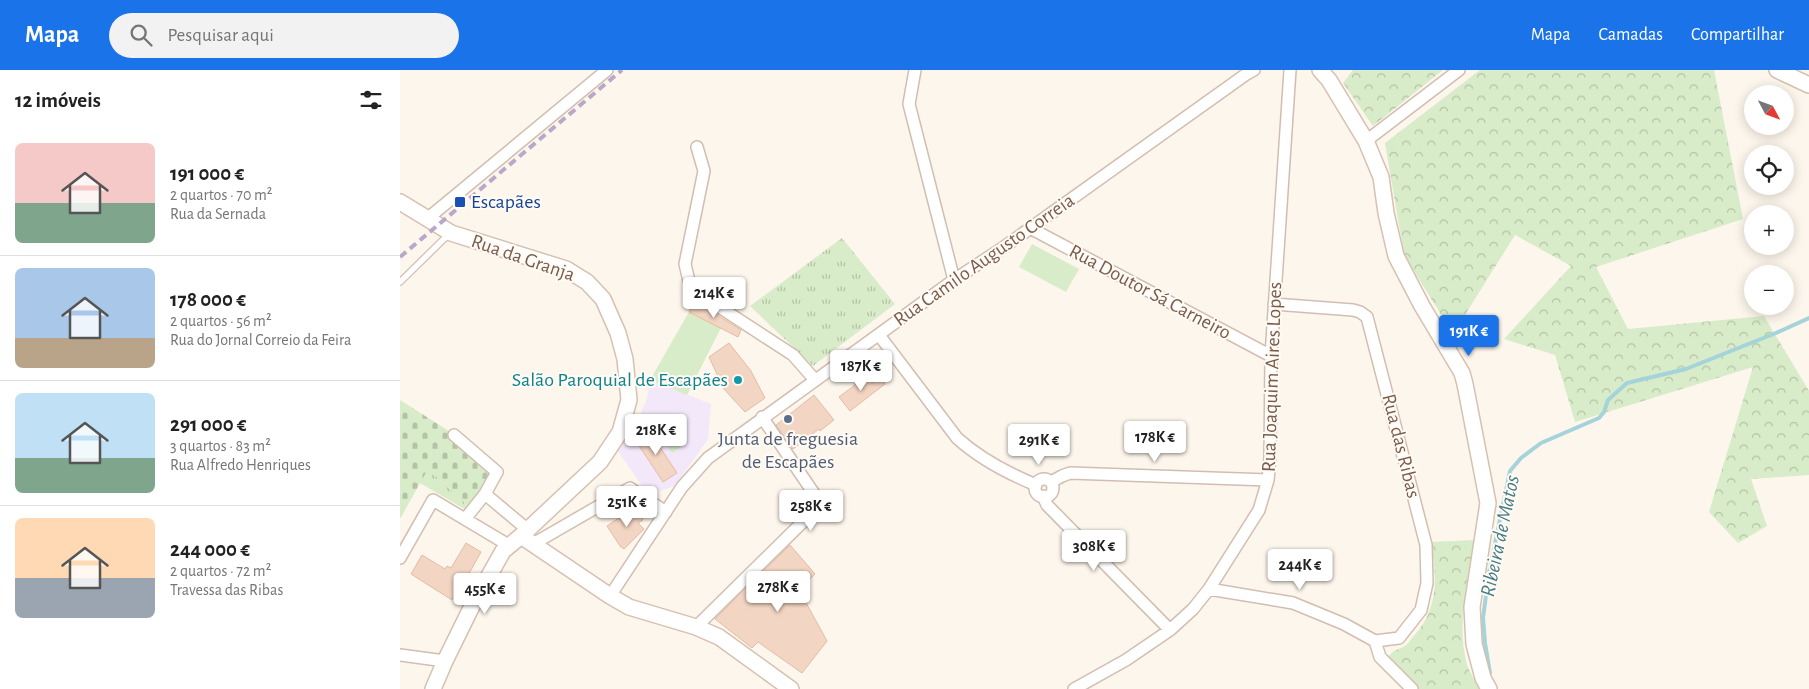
<!DOCTYPE html>
<html lang="pt">
<meta charset="utf-8">
<style>
body{margin:0;font-family:"Alegreya Sans",sans-serif;background:#f2f2f2;color:#222;height:100vh;display:flex;flex-direction:column;font-size:19px;white-space:nowrap}
*{box-sizing:border-box;margin:0}
p{font-size:16px;color:#767676}
.icon{flex:none;width:28px;height:28px;fill:none;stroke:currentColor;stroke-width:2;stroke-linecap:round;stroke-linejoin:round}
.map{position:relative;flex:1;overflow:hidden}
.sheet{display:flex;flex-direction:column;background:#fff;width:400px}
.sheet>*{flex:none}
.needle{width:32px;rotate:131deg}
.controls{position:absolute;left:1344px;top:15px;display:grid;gap:10px}
.controls a{display:grid;place-items:center;width:50px;height:50px;border-radius:50%;background:#fff;box-shadow:0 2px 12px #0003;font-size:25px}
.price{position:absolute;translate:-50% -42px;padding:0 11px;border-radius:5px;background:#fff;color:#222;font-size:16px;line-height:32px;filter:drop-shadow(0 1px 2px #0008)}
.price::after{content:'';position:absolute;left:50%;top:30px;width:15px;height:11px;margin-left:-8px;background:inherit;clip-path:polygon(0 0,100% 0,50% 100%)}
.price.current{background:#1a73e8;color:#fff}
ul{padding:0;list-style:none}
li{display:flex;align-items:center;gap:15px;height:125px;padding:0 15px}
li+li{border-top:1px solid #e0e0e0}
li span{display:grid;place-items:center;flex:none;width:140px;height:100px;border-radius:8px;color:#555}
li>.icon{margin-inline-start:auto}
span .icon{width:60px;height:60px;fill:#fffc;stroke-width:1}
li b{font-size:21px}
h2{display:flex;justify-content:space-between;align-items:center;height:60px;padding:0 15px;font-size:21px}
header{display:flex;align-items:center;gap:30px;box-sizing:border-box;height:70px;padding:0 25px;background:#1a73e8;color:#fff}
header strong{font-size:24px}
nav{display:flex;gap:28px;margin-inline-start:auto;font-size:18px}
.search{width:350px;height:45px;background:#f2f2f2;display:flex;align-items:center;gap:12px;box-sizing:border-box;padding:0 18px;border-radius:28px;color:#767676;font-size:19px}
main{display:flex;flex:1;min-height:0}
.map>svg:first-child{display:block}
</style>
<header>
<strong>Mapa</strong>
<div class="search"><svg class="icon" aria-label="search" viewBox="0 0 24 24"><circle cx="10" cy="10" r="6"/><path d="M15 15l6 6"/></svg>Pesquisar aqui</div>
<nav><a>Mapa</a><a>Camadas</a><a>Compartilhar</a></nav>
</header>
<main>
<section class="sheet">
<h2>12 imóveis<svg class="icon" aria-label="filters" viewBox="0 0 24 24"><path d="M4 7h16M4 17h16"/><circle cx="9" cy="7" r="2"/><circle cx="15" cy="17" r="2"/></svg></h2>
<ul>
<li><span style="background:linear-gradient(#f6c9c9 60%,#7fa58c 0)"><svg class="icon" aria-label="home" viewBox="0 0 24 24"><path d="M3 11l9-7 9 7M6 9v11h12V9"/></svg></span><div><b>191 000 €</b><p>2 quartos · 70 m²</p><p>Rua da Sernada</p></div></li>
<li><span style="background:linear-gradient(#a9c7e8 70%,#b9a48a 0)"><svg class="icon" aria-label="home" viewBox="0 0 24 24"><path d="M3 11l9-7 9 7M6 9v11h12V9"/></svg></span><div><b>178 000 €</b><p>2 quartos · 56 m²</p><p>Rua do Jornal Correio da Feira</p></div></li>
<li><span style="background:linear-gradient(#bfe0f5 65%,#7fa58c 0)"><svg class="icon" aria-label="home" viewBox="0 0 24 24"><path d="M3 11l9-7 9 7M6 9v11h12V9"/></svg></span><div><b>291 000 €</b><p>3 quartos · 83 m²</p><p>Rua Alfredo Henriques</p></div></li>
<li><span style="background:linear-gradient(#ffd9b3 60%,#9aa5b1 0)"><svg class="icon" aria-label="home" viewBox="0 0 24 24"><path d="M3 11l9-7 9 7M6 9v11h12V9"/></svg></span><div><b>244 000 €</b><p>2 quartos · 72 m²</p><p>Travessa das Ribas</p></div></li>
</ul>
</section>
<div class="map">
<svg width="1409" height="619" viewBox="0 0 1409 619">
<defs>
<pattern id="grass-tufts" width="24" height="20" patternUnits="userSpaceOnUse" patternTransform="scale(1.25)"><rect width="24" height="20" fill="#d8ecc9"/><path d="M3 7l-1-3M5 7V3M7 7l1-3M15 17l-1-3M17 17v-4M19 17l1-3" fill="none" stroke="#b4c2a5"/></pattern>
<pattern id="forest-crowns" width="20" height="18" patternUnits="userSpaceOnUse" patternTransform="scale(1.25)"><rect width="20" height="18" fill="#d8ecc9"/><path d="M2 6a3 3 0 1 1 6 0M12 15a3 3 0 1 1 6 0" fill="none" stroke="#b4c2a5"/></pattern>
<pattern id="cemetery-stones" width="16" height="16" patternUnits="userSpaceOnUse" patternTransform="scale(1.25)"><rect width="16" height="16" fill="#d8ecc9"/><path d="M2 7V4a2 2 0 0 1 4 0v3zM10 15v-3a2 2 0 0 1 4 0v3z" fill="#b4c2a5"/></pattern>
</defs>
<rect width="100%" height="100%" fill="#fdf6ec"/>
<path fill="#f3e8fa" d="M 250,310 L 311,334 L 308,369 L 275,416 L 257,422 L 245,420 L 218,381 L 241,343 L 247,328 Z"/>
<path fill="url(#grass-tufts)" d="M 442,168 L 495,234 L 413,296 L 350,236 Z
M 28,398 L 69,437 L 66,440 L 20,413 Z"/>
<path fill="url(#forest-crowns)" d="M 953,0 L 1043,0 L 973,56 L 943,13 Z
M 1080,0 L 1314,0 L 1343,149 L 1196,197 L 1228,259 L 1364,246 L 1409,321 L 1409,405 L 1351,409 L 1367,456 L 1338,473 L 1309,442 L 1353,297 L 1175,352 L 1155,285 L 1104,269 L 1171,196 L 1115,165 L 1053,264 L 1004,185 L 985,73 Z
M 1075,470 C 1068,506 1057,554 1066,591 C 1068,600 1075,610 1079,619 L 1018,619 L 991,592 L 989,586 C 994,579 998,580 1005,576 C 1008,574 1010,570 1013,567 C 1039,539 1037,508 1031,472 Z"/>
<path fill="url(#cemetery-stones)" d="M 0,330 L 49,361 L 93,408 L 69,437 L 28,399 L 0,449 Z"/>
<path fill="#d8ecc9" d="M 632,174 L 679,199 L 666,222 L 619,197 Z
M 289,242 L 321,258 L 287,325 L 250,310 Z
M 270,344 L 288,372 L 272,383 L 253,355 Z"/>
<g fill="none" stroke-linecap="round" stroke-linejoin="round">
<path stroke="#a5d3da" stroke-width="4" d="M 1090,603 L 1085,573 L 1083,548 L 1089,503 L 1110,401 L 1121,388 L 1141,373 L 1199,348 L 1204,342 L 1208,330 L 1227,313 L 1286,299 L 1376,263 L 1409,248"/>
</g>
<path fill="#f3d5c3" stroke="#e6bba3" d="M 295,231 L 341,260 L 338,267 L 289,242 Z
M 329,273 L 351,301 L 365,328 L 345,342 L 324,319 L 309,287 Z
M 467,306 L 472,313 L 480,307 L 485,314 L 450,341 L 439,327 Z
M 414,325 L 434,350 L 420,361 L 419,359 L 393,379 L 376,355 Z
M 248,359 L 277,403 L 263,412 L 234,368 Z
M 235,437 L 243,450 L 238,453 L 244,459 L 224,479 L 220,476 L 207,456 Z
M 66,473 L 81,482 L 62,516 L 68,519 L 63,529 L 55,524 L 52,530 L 11,504 L 22,485 L 45,499 L 47,496 L 51,498 Z
M 390,475 L 415,504 L 399,520 L 427,571 L 402,603 L 358,572 L 352,578 L 315,549 Z"/>
<g fill="none" stroke-linecap="round" stroke-linejoin="round">
<g stroke="#d1beb0" stroke-width="8">
<path id="lane" d="M 0,212 L 49,164"/>
</g>
<g stroke="#d1beb0" stroke-width="14">
<path id="street" d="M 515,0 L 509,34 L 554,210
M 966,71 L 1059,0
M 297,77 L 304,101 L 285,194 L 289,211 L 301,225 L 393,285 L 415,310
M 27,149 L 207,0
M 630,158 L 871,286
M 874,234 L 953,240 L 960,242 L 967,247 L 1026,475 L 1027,513 L 1021,540 L 999,568 L 975,571
M 479,265 L 557,368 C 580,389 607,403 636,415
M 54,365 L 97,402 L 85,424
M635 418a9 9 0 1 1 18 0a9 9 0 1 1-18 0Z
M 651,412 L 662,406 L 670,403 L 868,410
M 643,426 L 647,435 L 770,560
M 65,449 L 85,424 L 128,460
M 133,474 L 230,418 L 266,442
M 0,488 L 33,430 L 110,476
M 809,519 L 893,533 L 944,554 L 975,571 L 980,587 L 1012,619
M 210,526 L 282,417 L 308,388 L 554,210 L 604,177 L 845,5 L 854,0
M 296,557 L 421,434 L 362,347
M 0,585 L 45,591
M 674,619 L 726,590 L 770,560 L 793,539 L 809,519 L 859,440 L 868,410 L 870,389 L 871,286 L 890,0"/>
</g>
<g stroke="#d6c0b0" stroke-width="18">
<path id="secondary" d="M 920,0 L 929,10 L 966,71 L 981,107 L 986,143 L 996,186 L 1022,236 L 1062,303 L 1065,314 L 1088,433 L 1072,537 L 1074,574 L 1083,608 L 1089,619
M 1377,0 L 1409,15
M 0,132 L 51,163 L 166,199 L 187,212 L 203,229 L 218,263 L 225,289 L 229,330 L 220,362 L 200,392 L 121,466 L 103,481 L 72,536 L 45,591 L 33,619
M 121,466 L 210,526 L 229,537 L 296,557 L 319,567 L 391,619"/>
</g>
<use href="#lane" stroke="#fff" stroke-width="5.5"/>
<use href="#street" stroke="#fff" stroke-width="11"/>
<use href="#secondary" stroke="#fff" stroke-width="15"/>
<path stroke="#b9a8c9" stroke-width="4" stroke-dasharray="8 5" stroke-linecap="butt" d="M 0,187 L 222,0"/>
</g>
<rect fill="#1a4fb4" stroke="#fffaf3" stroke-width="2" x="54" y="126" width="12" height="12" rx="2.5"/>
<circle fill="#0f9aa8" stroke="#fffaf3" stroke-width="2" cx="338" cy="310" r="5"/>
<circle fill="#5c6f8a" stroke="#fffaf3" stroke-width="2" cx="388" cy="349" r="5"/>
<g text-anchor="middle" dominant-baseline="central" stroke-width="4" stroke-linejoin="round" paint-order="stroke">
<g font-size="20" fill="#164399" stroke="#fffaf3" text-anchor="start">
<text x="71" y="132">Escapães</text>
</g>
<g font-size="20" fill="#7a5c4d" stroke="#fffaf3">
<text transform="translate(123 188) rotate(19)">Rua da Granja</text>
<text transform="translate(584 190) rotate(-35)">Rua Camilo Augusto Correia</text>
<text transform="translate(750 222) rotate(28)">Rua Doutor Sá Carneiro</text>
<text transform="translate(872 307) rotate(-88)">Rua Joaquim Aires Lopes</text>
<text transform="translate(1001 376) rotate(76)">Rua das Ribas</text>
</g>
<g font-size="20" fill="#0d838f" stroke="#fffaf3" text-anchor="end">
<text x="328" y="310">Salão Paroquial de Escapães</text>
</g>
<g font-size="20" fill="#4e5e75" stroke="#fffaf3">
<text x="388" y="369">Junta de freguesia<tspan x="388" dy="23">de Escapães</tspan></text>
</g>
<g font-size="21" font-style="italic" fill="#437c86" stroke="#fffaf3">
<text transform="translate(1100 466) rotate(-78)">Ribeira de Matos</text>
</g>
</g>
</svg>
<div class="controls">
<a><svg class="needle" viewBox="-14 -14 28 28"><path d="M0-13l5 13h-10z" fill="#e53935"/><path d="M0 13l5-13h-10z" fill="#767676"/></svg></a>
<a><svg class="icon" aria-label="locate" viewBox="0 0 24 24"><circle cx="12" cy="12" r="6"/><path d="M12 2v4M12 18v4M2 12h4M18 12h4"/></svg></a>
<a>+</a>
<a>−</a>
</div>
<b class="price" style="left:314px;top:249px">214K €</b>
<b class="price current" style="left:1069px;top:287px">191K €</b>
<b class="price" style="left:461px;top:322px">187K €</b>
<b class="price" style="left:256px;top:386px">218K €</b>
<b class="price" style="left:755px;top:393px">178K €</b>
<b class="price" style="left:639px;top:396px">291K €</b>
<b class="price" style="left:227px;top:458px">251K €</b>
<b class="price" style="left:411px;top:462px">258K €</b>
<b class="price" style="left:694px;top:502px">308K €</b>
<b class="price" style="left:900px;top:521px">244K €</b>
<b class="price" style="left:378px;top:543px">278K €</b>
<b class="price" style="left:85px;top:545px">455K €</b>
</div>
</main>
